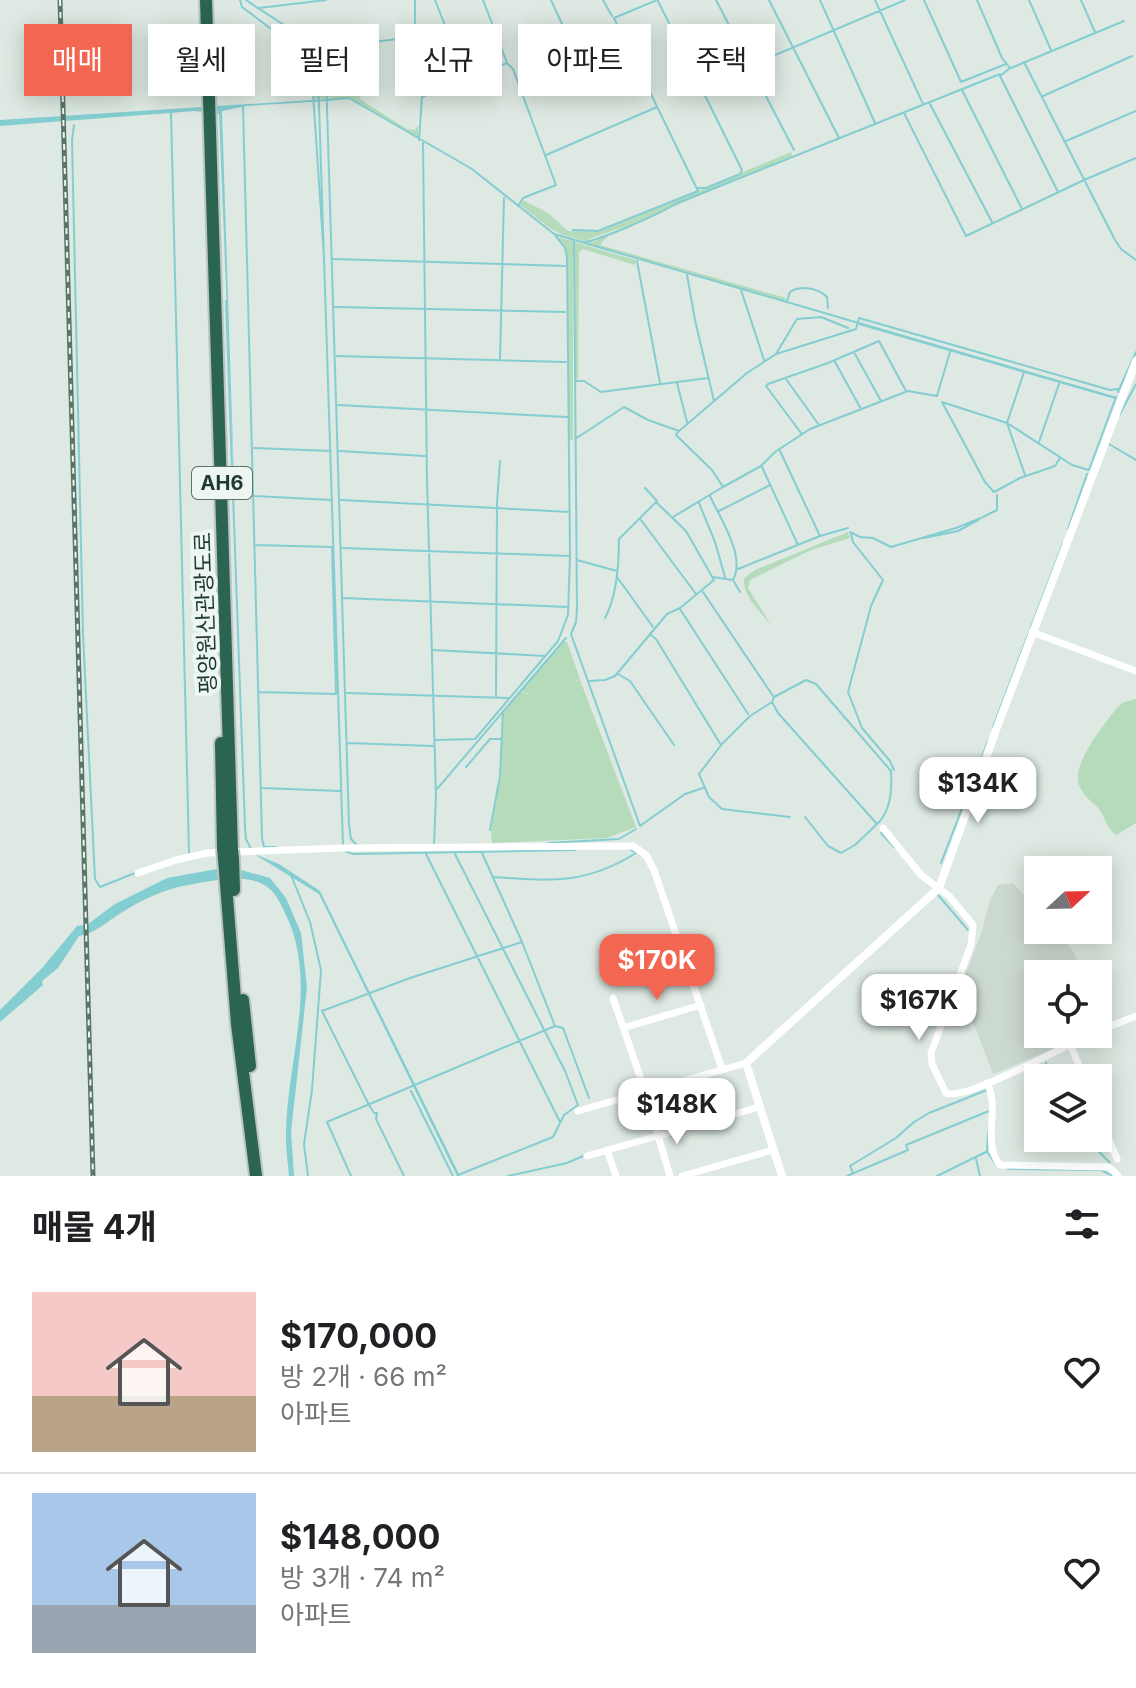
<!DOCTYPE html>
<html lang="ko">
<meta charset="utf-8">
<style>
body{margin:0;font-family:Inter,"Noto Sans KR",sans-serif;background:#f6f6f6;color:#202124;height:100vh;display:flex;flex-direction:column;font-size:30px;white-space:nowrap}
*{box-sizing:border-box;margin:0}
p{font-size:26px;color:#757577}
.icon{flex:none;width:44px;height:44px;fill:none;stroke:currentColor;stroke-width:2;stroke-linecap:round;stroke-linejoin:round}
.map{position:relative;height:1176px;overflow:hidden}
.side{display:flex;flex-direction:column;background:#fff;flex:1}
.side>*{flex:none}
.guide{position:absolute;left:24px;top:24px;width:1088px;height:72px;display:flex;gap:16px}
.needle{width:52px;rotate:68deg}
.buttons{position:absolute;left:1024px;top:856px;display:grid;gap:16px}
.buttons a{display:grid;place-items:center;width:88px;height:88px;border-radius:0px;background:#fff;box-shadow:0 4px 20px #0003;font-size:40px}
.price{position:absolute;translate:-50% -68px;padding:0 18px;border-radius:16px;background:#fff;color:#222;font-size:26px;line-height:52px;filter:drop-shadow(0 2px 4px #0008)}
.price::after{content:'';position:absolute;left:50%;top:48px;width:24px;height:18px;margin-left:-12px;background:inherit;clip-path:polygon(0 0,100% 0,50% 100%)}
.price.selected{background:#f26652;color:#fff}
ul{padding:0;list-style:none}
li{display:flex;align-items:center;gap:24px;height:200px;padding:0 32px}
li+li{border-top:2px solid #e0e0e0}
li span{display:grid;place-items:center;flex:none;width:224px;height:160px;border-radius:0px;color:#555}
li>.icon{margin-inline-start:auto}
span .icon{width:96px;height:96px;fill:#fffc;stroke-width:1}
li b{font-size:34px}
h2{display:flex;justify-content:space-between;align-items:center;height:96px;padding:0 32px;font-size:34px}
.pill{padding:0 28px;border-radius:0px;background:#fff;box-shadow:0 4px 20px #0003;font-size:28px;line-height:72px}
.pill.selected{background:#f26652;color:#fff}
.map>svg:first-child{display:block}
</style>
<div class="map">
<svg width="1136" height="1176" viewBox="0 0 1136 1176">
<rect width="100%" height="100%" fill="#dde9e2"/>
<path fill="#ccd9d1" d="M 1013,883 L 1038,911 L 1038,930 L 1057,930 L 1073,951 L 1083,974 L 1038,974 L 1038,1034 L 1082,1034 L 1046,1052 L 993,1074 L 960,988 L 981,934 L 990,900 L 998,885 Z"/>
<path fill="#b5dbbb" d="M 321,55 L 327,68 L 331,93 L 358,93 L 361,100 L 407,129 L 415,130 L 418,125 L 418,138 L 351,98 L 314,99 L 315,66 L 320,58 L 325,68 Z
M 791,152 L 792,156 L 640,221 L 584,241 L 563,235 L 551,229 L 520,205 L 523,200 L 548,213 L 568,231 L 599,232 Z
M 609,235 L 600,245 L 786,298 L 785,301 L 585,243 L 593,242 Z
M 557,237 L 573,241 L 573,440 L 569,440 L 567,257 L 565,246 Z
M 574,242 L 636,260 L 635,265 L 583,249 L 579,252 L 578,379 L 575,380 Z
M 848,532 L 850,538 L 811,550 L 750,580 L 748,588 L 771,625 C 760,611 742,596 744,578 L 755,570 Z
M 564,642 L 567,642 L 580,679 L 572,682 L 580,680 L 636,827 L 607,838 L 492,843 L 491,832 L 500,776 L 504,711 L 520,692 L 531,695 L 521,691 Z
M 1136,699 L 1136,823 L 1116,835 C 1106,828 1106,818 1099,809 C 1092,801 1083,796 1079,785 C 1071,764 1104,725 1117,708 L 1122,703 Z"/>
<path fill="#84cdd0" d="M 327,99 L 326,101 L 246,106 L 222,111 L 235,511 L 219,114 L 195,111 L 0,126 L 0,120 Z
M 859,322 L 1117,397 L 1115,399 L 859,325 Z
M 254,854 L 279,864 L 320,891 L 460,1176 L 457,1176 L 319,894 Z
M 217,869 L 241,870 L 270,878 L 286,898 L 301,933 L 307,987 L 291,1132 L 294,1176 L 289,1176 C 288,1164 286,1152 286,1139 C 285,1064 321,982 284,911 C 280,902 274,891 266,886 C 245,872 211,881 188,885 C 164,889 141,900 121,913 C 106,922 96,933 79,936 L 58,968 L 42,981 L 43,985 L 0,1022 L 0,1010 L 43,967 L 77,926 L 88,924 L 115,904 L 167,878 Z"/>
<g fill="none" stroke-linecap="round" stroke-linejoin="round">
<path stroke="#84cdd0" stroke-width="2" d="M 240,0 L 242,7 L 312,60 L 318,74 L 343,845
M 246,0 C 274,20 318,40 326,75 L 349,825 L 351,839 L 357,845
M 435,0 L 465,77
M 551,0 L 563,26
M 603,0 L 612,16
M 716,0 L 794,150
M 769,0 L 839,138
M 820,0 L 875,123
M 875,0 L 923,104
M 924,0 L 961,82 L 1006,64
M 977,0 L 1002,58 L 1010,68 L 1000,76 L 1058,192
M 1029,0 L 1051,50
M 1081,0 L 1095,32
M 658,1 L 742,170 L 740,174 L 706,188 L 697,188
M 259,8 L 326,0
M 322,48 L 415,37 L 415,0
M 319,58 L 315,66 L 313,93 L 324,257
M 1024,62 L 1115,240 L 1121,249 L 1136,260
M 508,64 L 513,69 L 556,185 L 523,198 L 518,206
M 1011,68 L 1124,21
M 702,86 L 905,0
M 962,90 L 1022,209
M 1043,96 L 1132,56
M 327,100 L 349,98 L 472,169 L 554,234 L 862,324
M 930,104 L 992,222
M 243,107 L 262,838 L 264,847 L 276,847
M 171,112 L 189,853
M 904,113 L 966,236 L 1084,180 L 1136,158
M 74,125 L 72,140 L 83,635 L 95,879 L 100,887 L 135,873
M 419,140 L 422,97 L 507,63 L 483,0
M 1066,141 L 1136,111
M 423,143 L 427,480 L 436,795 L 434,844
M 546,155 L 657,107
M 573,230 L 598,231 L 698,191 L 614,18 L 657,0
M 574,241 L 577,609 L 576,622 L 571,634 L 640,826 L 685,794 L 703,788
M 585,242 C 600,240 660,214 675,204 L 1000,74
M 333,259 L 565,266
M 637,261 L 660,383
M 687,275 L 695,320 L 714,401
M 741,290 L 764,360
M 226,301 L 245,827 L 246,839 L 251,849
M 787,301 L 790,292 C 801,285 818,288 827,297 L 828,308
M 335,307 L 565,312
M 776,354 L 856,329 L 859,318 L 1110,390 L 1118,389
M 855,354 L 881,401
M 337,356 L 566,362
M 500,359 L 504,198
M 835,362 L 861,409
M 1024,372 L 1007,423 L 1025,475
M 786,379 L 819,425
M 575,381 L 584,381 L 601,392 L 708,378
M 677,383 L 687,422
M 1118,392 L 1136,352
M 338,405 L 567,417
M 1120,414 L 1136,384
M 801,433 L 766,386 L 768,384 L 828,363 L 879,341 L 906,391
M 575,439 L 624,407 L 648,420 L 679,431 L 747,373 L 776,354 L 797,319 L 821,317 L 848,328
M 1039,442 L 1059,384
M 1109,444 L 1136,460
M 254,448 L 331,451
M 339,451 L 425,456
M 780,451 L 820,536
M 1060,458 L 1055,466 L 1020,478 L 994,492 L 985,482 L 942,402 L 1007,423 L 1072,465 L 1089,470 L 1116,397
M 762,467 L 798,545
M 723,487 L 761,466 L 775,452 L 810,429 L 908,391 L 937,396 L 950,352
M 254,496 L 332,500
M 710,496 C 720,518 746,556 733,580
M 341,500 L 570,512
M 699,503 L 715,542 L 725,577
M 719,511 L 770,485
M 673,517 L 723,487 L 712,470 L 676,435 L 678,432
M 983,517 L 997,510 L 997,495
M 641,520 L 696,594
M 1068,529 L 1087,474
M 850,532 L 860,537 L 873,538 L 891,547 L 956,528 L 981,518
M 851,534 L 853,542 L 883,580 L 871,606 L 848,692 L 862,728 L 890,761 L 894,770
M 924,538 L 958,531 L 978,520
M 255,545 L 332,547 L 336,694 L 259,692
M 342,548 L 570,556
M 577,560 L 617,571
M 738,569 L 820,536 L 848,528
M 617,577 L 653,627
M 713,577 L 733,580 L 740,592
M 703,592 L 773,696
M 343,598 L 568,607
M 680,609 L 748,714
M 605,618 C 617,596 619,564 619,539 L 657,501 L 645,488
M 650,634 L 656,639 L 721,745
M 433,650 L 545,656
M 618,674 L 630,681 L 674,745
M 588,681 L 605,680 L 615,676 L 667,614 L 680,608 L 714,580 L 686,531 L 656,502
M 347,693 L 508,698
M 496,697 L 497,502 L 500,461
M 772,702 L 778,713 L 877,824 C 891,811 892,790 891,771 L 816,684 L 806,680 L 774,697 L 772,702 L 750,716 L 722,744 L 699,774 L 709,797 L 722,809 L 790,817
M 993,727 L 1063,543
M 435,740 L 475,739 L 558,641 L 568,615 L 570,555 L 567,257 L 565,248 L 555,235
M 347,743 L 433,746
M 466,767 L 490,739 L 501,739
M 262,788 L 340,791
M 437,789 L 566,638
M 805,817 L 828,846 L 841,853 L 855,845 L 876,825
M 490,830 L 500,776 L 503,711
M 881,833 L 894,847
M 548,843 L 619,839 L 636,829
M 345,851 L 353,854 L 575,850
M 482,853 L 522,942 L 555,1026 L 563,1028 L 589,1098
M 426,854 L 560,1122
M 455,854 L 565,1071 L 578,1105 L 564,1115 L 553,1137 L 458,1175
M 941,863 L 988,741
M 291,875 L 310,922 L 321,970 L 312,1090 L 304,1144 L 308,1176
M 493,877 C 550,881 585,885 636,853 L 629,849
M 938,895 L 968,930
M 1046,1063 L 1054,1078
M 411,1091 L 453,1176
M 988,1132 L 987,1152 L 995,1163
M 1086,1138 L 1110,1163
M 976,1159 L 980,1176
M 1008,1169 L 1101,1170 L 1113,1176
M 853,1173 L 850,1166 L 896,1138 L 914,1122 L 929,1113 L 987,1090
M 351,1176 L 327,1122 L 555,1026
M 404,1176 L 376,1119 L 377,1113 L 374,1113 L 369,1105 L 322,1011 L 410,978 L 522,942
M 508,1176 L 567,1163 L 583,1156
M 847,1176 L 908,1150 L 906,1145 L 989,1111
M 937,1176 L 986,1152"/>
<g stroke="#bcc4c1" stroke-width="16">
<path id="motorway" d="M 206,0 L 232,850
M 221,743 L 223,849
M 224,859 L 237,1024 L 256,1176
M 233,859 L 234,890
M 243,1000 L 250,1066"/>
</g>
<path stroke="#fff" stroke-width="7" d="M 1032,632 L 1136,671
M 883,828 L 921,875 L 949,896 L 973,925 L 971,945 L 931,1053 L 932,1064 L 946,1093 C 964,1102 1068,1044 1092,1034
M 138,873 L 176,860 L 207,853 L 342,848 L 633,846 L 646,855 L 654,870 L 722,1069
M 613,998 L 645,1091 L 670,1176
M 623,1028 L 701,1005
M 1098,1031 L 1136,1016
M 1070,1044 L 1084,1078
M 987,1083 C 1001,1109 981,1141 1000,1165 L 1109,1167 L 1118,1176
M 578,1111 L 746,1063
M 1098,1113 L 1117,1159
M 607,1150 L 616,1176
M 587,1156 L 759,1107
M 682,1176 L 773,1150"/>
<path stroke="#fff" stroke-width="8" d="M 782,1176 L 746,1063 L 939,888 L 996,730 L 1136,361"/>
<use href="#motorway" stroke="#2b6552" stroke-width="12"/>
<g stroke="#59756a" stroke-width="5">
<path id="rail" d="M 60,0 L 93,1176"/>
</g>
<use href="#rail" stroke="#edf6f1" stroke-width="2" stroke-dasharray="6" stroke-linecap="butt"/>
<g stroke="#bcc4c1" stroke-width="16" stroke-linecap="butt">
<path id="motorway-bridge" d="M 223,849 L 224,859
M 232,850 L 233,859"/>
</g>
<use href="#motorway-bridge" stroke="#2b6552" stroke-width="12"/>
</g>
<g text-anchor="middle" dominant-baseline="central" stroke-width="8" stroke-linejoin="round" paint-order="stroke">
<rect fill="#edf6f1" stroke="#5d7269" stroke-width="2" x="192" y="467" width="60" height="32" rx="6"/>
<g font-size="20" font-weight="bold" fill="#1f392f">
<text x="222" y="483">AH6</text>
</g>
<g font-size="22" fill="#1f392f" stroke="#edf6f1">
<text transform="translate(205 613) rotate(-92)">평양원산관광도로</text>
</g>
</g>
</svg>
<div class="buttons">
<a><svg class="needle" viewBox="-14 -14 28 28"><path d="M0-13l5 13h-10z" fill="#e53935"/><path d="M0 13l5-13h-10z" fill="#757577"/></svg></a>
<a><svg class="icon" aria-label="locate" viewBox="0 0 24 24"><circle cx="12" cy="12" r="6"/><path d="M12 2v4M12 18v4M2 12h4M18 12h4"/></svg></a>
<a><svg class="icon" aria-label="layers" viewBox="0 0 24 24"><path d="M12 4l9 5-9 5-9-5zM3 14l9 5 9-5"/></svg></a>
</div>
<b class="price" style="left:978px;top:825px">$134K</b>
<b class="price selected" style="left:657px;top:1002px">$170K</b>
<b class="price" style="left:919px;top:1042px">$167K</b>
<b class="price" style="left:677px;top:1146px">$148K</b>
<div class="guide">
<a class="pill selected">매매</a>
<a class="pill">월세</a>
<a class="pill">필터</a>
<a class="pill">신규</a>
<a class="pill">아파트</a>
<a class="pill">주택</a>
</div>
</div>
<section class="side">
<h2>매물 4개<svg class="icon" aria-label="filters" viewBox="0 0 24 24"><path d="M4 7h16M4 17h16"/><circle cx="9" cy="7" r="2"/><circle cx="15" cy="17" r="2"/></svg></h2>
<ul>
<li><span style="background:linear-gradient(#f6c9c9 65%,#b9a48a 0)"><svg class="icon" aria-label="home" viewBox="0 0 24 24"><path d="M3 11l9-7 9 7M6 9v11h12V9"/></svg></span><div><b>$170,000</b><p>방 2개 · 66 m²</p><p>아파트</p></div><svg class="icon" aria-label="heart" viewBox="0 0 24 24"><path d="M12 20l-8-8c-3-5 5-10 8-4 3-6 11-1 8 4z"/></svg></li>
<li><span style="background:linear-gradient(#a9c7e8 70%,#9aa5b1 0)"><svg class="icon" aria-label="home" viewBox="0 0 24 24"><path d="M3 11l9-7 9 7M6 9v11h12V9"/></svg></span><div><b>$148,000</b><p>방 3개 · 74 m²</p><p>아파트</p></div><svg class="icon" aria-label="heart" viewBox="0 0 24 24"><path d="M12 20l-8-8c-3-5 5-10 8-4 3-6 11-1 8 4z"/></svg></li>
</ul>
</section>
